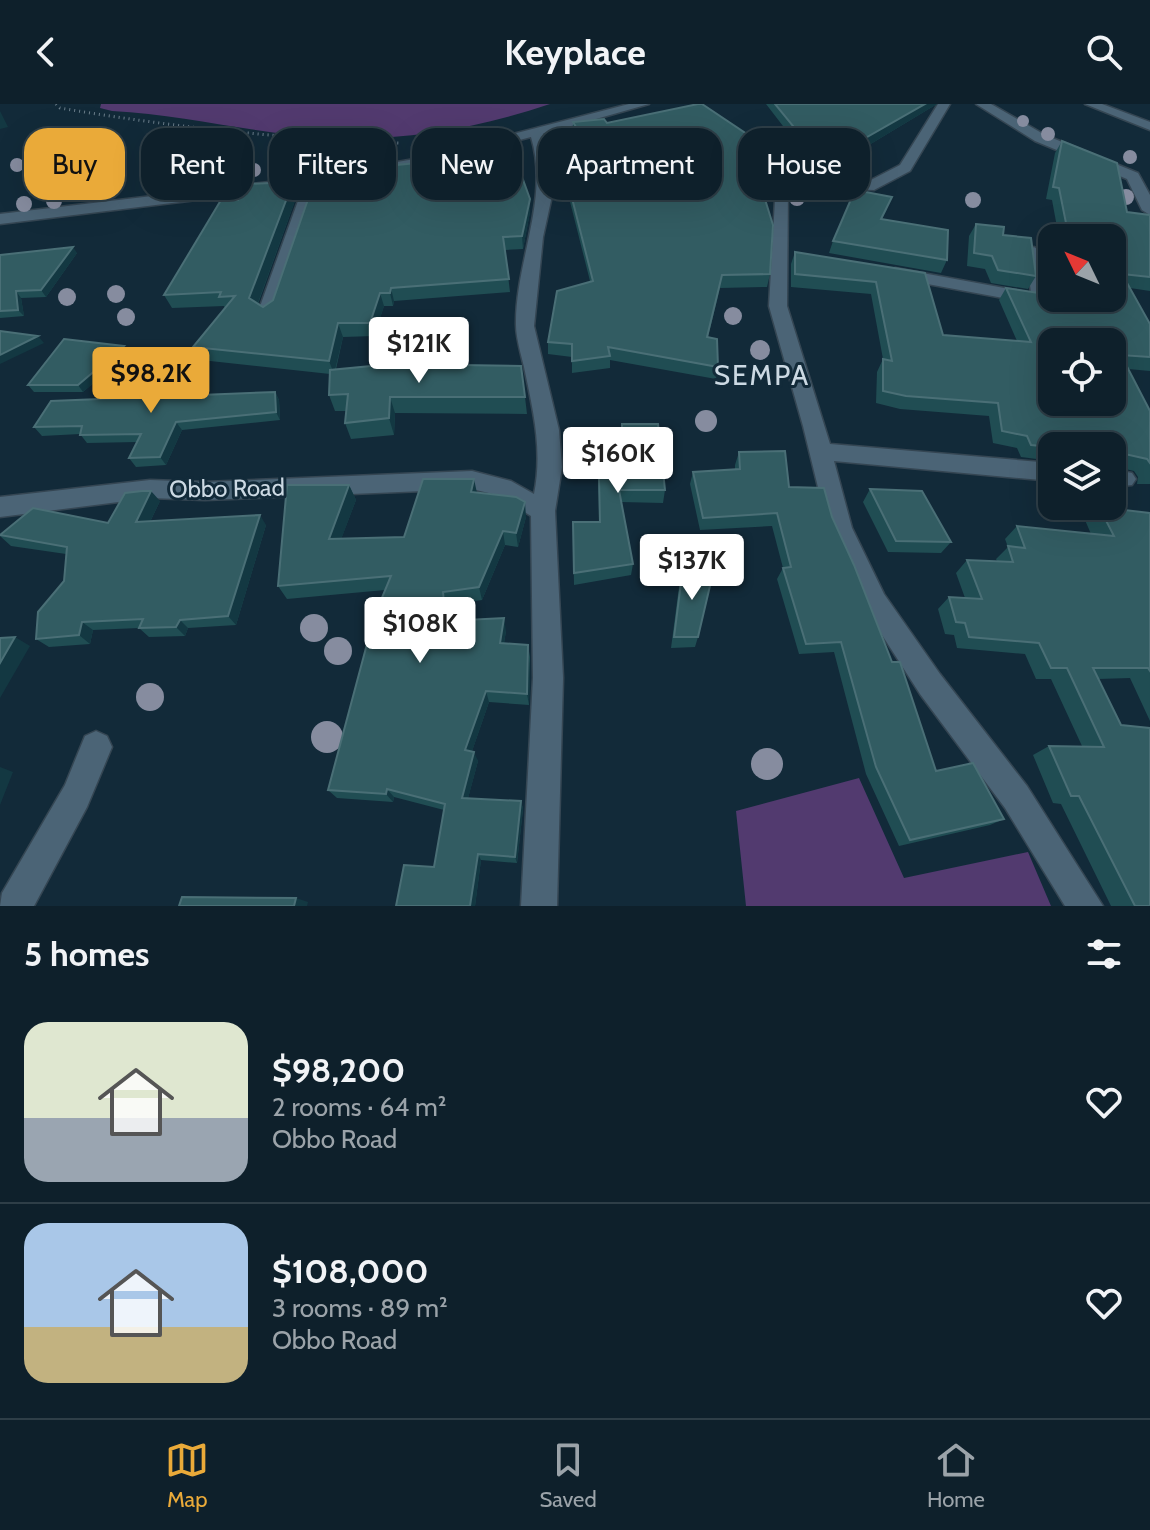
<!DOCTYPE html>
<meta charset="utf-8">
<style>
body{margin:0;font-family:Cabin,sans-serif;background:#172833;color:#f1f3f6;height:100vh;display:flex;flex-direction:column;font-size:30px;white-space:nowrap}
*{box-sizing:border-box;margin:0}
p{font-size:26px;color:#9ba3a9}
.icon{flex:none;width:44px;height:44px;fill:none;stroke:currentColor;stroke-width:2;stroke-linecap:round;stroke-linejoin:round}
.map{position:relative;height:802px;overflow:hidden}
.drawer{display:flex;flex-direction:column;background:#0e202b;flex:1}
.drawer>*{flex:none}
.top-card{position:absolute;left:24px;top:24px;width:1102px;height:72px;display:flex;gap:16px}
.needle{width:52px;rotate:313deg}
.controls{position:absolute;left:1038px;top:120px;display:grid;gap:16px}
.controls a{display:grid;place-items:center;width:88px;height:88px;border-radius:16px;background:#0e202b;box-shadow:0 8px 32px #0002,0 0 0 2px #2e3e47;font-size:40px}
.price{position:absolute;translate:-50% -68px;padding:0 18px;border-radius:8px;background:#fff;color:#222;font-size:26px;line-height:52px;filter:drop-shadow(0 2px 4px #0008)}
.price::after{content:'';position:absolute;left:50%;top:48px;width:24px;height:18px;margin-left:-12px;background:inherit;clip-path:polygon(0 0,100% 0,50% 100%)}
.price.selected{background:#eaaa39;color:#111}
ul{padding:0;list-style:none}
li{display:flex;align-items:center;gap:24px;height:200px;padding:0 24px}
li+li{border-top:2px solid #2e3e47}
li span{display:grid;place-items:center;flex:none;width:224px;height:160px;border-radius:24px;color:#555}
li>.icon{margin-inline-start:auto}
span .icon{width:96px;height:96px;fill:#fffc;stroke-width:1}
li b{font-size:34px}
h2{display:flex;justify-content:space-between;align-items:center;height:96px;padding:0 24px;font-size:34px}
.chip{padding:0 28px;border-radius:24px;background:#0e202b;box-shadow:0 8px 32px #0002,0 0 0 2px #2e3e47;font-size:28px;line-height:72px}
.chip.selected{background:#eaaa39;color:#111}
header{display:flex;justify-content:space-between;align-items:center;height:104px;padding:0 24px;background:#0e202b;font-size:36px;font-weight:700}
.menu{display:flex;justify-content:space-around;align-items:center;height:112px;border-top:2px solid #2e3e47;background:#0e202b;font-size:22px;color:#9ba3a9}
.menu a{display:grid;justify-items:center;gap:4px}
.menu .selected{color:#eaaa39}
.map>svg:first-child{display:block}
</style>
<header><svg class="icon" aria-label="back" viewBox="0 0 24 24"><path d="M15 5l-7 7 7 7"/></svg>Keyplace<svg class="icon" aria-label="search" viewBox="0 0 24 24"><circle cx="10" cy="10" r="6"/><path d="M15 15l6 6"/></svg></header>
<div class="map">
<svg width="1150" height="802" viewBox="0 0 1150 802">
<rect width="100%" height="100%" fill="#122a39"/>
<path fill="#523a6f" d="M 101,0 L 550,0 C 466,28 381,41 292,31 C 232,24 173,10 112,7 L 100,4 Z
M 859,674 L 904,774 L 1028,748 L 1051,802 L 746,802 L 736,707 Z"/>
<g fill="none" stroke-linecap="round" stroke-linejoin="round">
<g stroke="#354653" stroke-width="3">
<path id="street" d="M 629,0 L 649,0 L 543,30 L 551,53 L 552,92 L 543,133 L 534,222 L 559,326 L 562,363 L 555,407 L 563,574 L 557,802 L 521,802 L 533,574 L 531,412 L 497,391 L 472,385 L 205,396 L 150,394 L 0,413 L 0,393 L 150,376 L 205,378 L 472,367 L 511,377 L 534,390 C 543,346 533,306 524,263 C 521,250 516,234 516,221 C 515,158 550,95 531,33 L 421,62 L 318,80 L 276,208 L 267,214 L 258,208 L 303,83 L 0,120 L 0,110 L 312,73 L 420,54 Z
M 938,0 L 950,0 L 910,67 L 874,86 L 788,83 L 787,202 L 830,340 L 1052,359 L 1052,377 L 834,357 L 852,424 L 884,490 L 940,570 L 1027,682 L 1103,802 L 1065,802 L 1005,704 L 920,590 L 866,506 L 828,424 L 803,322 L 769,202 L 776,78 L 789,74 L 867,78 L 900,61 Z
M 976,0 L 991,0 L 1045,31 L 1138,69 L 1150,91 L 1150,111 L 1142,106 L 1127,75 L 1035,37 Z
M 1085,0 L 1102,0 L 1150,18 L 1150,26 Z
M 1034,143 L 1042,148 L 1049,188 L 1042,199 L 1036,200 L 895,174 L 886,169 L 895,164 L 1031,189 L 1026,148 Z
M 1112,365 L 1132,369 L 1136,375 L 1132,381 L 1112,383 Z
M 96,627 L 107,632 L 112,643 L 87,703 L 34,802 L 0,802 L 2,789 L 65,681 L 85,632 Z"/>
</g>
<path stroke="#6b7e8b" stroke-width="3" stroke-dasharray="1 4" stroke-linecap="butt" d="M 56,0 L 60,4 C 172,23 285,35 399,39"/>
<use href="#street" fill="#4b6476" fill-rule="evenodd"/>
</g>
<g fill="#868c9f">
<circle cx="1023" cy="17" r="6"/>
<circle cx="490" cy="30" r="7"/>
<circle cx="1048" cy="30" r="7"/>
<circle cx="57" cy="33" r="7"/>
<circle cx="451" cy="34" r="7"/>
<circle cx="114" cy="37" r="7"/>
<circle cx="161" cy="49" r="7"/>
<circle cx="195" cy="49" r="7"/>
<circle cx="418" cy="51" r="7"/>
<circle cx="1130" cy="53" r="7"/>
<circle cx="95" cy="57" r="7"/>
<circle cx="67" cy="59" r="7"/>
<circle cx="367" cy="60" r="7"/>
<circle cx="17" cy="61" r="7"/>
<circle cx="254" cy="66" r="7"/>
<circle cx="811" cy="69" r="7"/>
<circle cx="152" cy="72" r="7"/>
<circle cx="1126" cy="93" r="8"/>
<circle cx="797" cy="94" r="8"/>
<circle cx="973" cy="96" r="8"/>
<circle cx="54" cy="97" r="8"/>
<circle cx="24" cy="100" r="8"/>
<circle cx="116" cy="190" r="9"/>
<circle cx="67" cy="193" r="9"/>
<circle cx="733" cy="212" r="9"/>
<circle cx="126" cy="213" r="9"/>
<circle cx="760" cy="246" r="10"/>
<circle cx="706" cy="317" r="11"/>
<circle cx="314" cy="524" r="14"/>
<circle cx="338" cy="547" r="14"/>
<circle cx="150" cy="593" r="14"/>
<circle cx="327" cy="633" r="16"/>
<circle cx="767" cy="660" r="16"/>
</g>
<path fill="#204d53" d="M 766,0 L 937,0 L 864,44 L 803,48 Z
M 573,18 L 607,19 L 787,57 L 784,69 L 756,69 L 770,170 L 767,183 L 720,184 L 708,233 L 718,263 L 716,275 L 610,256 L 610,264 L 572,269 L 572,253 L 548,250 L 548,238 L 590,177 L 559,54 L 559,43 L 580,42 L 573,30 Z
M 1062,37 L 1127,108 L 1150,111 L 1150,187 L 1130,184 L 1150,220 L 1150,267 L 1128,265 L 1150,307 L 1150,380 L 1137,380 L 1138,373 L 1134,367 L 1121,364 L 1112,375 L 1112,342 L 1052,342 L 1052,357 L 1021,353 L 1017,344 L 993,339 L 989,312 L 900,305 L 876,299 L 877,268 L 883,255 L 871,190 L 791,183 L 791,160 L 795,148 L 925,169 L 943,231 L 1017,237 L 999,196 L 1006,184 L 1045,190 L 1051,189 L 1045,150 L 1052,139 L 1052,194 L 1112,134 L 1059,134 L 1052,96 L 1046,95 L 1055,49 Z
M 462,44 L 498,46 L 530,108 L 523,145 L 505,146 L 510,188 L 394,197 L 393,202 L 384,202 L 374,232 L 343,233 L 336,265 L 525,293 L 527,310 L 395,309 L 394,331 L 351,335 L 345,319 L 346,307 L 335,307 L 329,291 L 330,270 L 201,256 L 193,243 L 225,204 L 224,202 L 172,204 L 164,191 L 238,96 L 293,78 L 297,91 L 258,200 L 263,203 L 273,196 L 345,74 L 427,58 L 463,49 Z
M 887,105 L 882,115 L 947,156 L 941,169 L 829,149 L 833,137 Z
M 976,120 L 1003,131 L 1036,172 L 1028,185 L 991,179 L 985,165 L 967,162 L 969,132 Z
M 77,149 L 46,193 L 21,194 L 24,212 L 0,214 L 0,151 Z
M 124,242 L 128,249 L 83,288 L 34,288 L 28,281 Z
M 275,288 L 279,296 L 280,316 L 182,326 L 166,361 L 136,363 L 129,354 L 137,338 L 87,339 L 80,330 L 42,332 L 34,323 Z
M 622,320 L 665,386 L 663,399 L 621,398 L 633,460 L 631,471 L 574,481 L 573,418 L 599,418 L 598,331 L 621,330 Z
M 739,348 L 832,413 L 936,667 L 1004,715 L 990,721 L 899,742 L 866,670 L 834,548 L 799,550 L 777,475 L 783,464 L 772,422 L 700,426 L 690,380 L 693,368 L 735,365 L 735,361 Z
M 349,381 L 356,396 L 341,435 L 404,433 L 477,388 L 526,413 L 518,443 L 505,441 L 482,496 L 447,501 L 449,517 L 506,527 L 504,539 L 528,541 L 530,553 L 529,601 L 489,598 L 472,647 L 478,657 L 468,694 L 521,697 L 523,705 L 517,759 L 481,756 L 475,802 L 396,802 L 434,763 L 444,706 L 394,693 L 393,698 L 337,694 L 328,686 L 370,528 L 369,525 L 385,486 L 287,495 L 278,482 Z
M 870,385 L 951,438 L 941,449 L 888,448 L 863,398 Z
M 160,397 L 150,418 L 266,421 L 236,521 L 188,524 L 185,532 L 149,533 L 139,524 L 93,526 L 90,540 L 49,543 L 36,535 L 64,477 L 66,450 L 11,442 L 0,432 L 108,419 Z
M 1099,403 L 1150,409 L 1150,617 L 1130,574 L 1098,575 L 1150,802 L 1111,802 L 1061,700 L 1053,699 L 1033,651 L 1049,642 L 1082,642 L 1051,575 L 1036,575 L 1025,550 L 957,544 L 954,531 L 945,530 L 938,505 L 949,493 L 965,494 L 956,469 L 967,456 L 997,457 L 996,455 L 1008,443 L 1005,435 L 1017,422 L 1091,430 L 1085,416 Z
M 683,463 L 698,533 L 695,543 L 671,544 L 680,475 Z"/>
<path fill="#133842" d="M 925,0 L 937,0 L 864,44 L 867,33 Z
M 0,7 L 8,23 L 0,25 Z
M 293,78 L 297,91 L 255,207 L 249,194 Z
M 530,95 L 530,108 L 523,145 L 522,132 Z
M 73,143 L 77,149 L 46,193 L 41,186 Z
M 391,184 L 394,197 L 393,202 L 390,189 Z
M 16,187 L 21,194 L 24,212 L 18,206 Z
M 380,189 L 384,202 L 374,232 L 370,219 Z
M 338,219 L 343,233 L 334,270 L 329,257 Z
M 38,232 L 44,239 L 0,260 L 0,251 Z
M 124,242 L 128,249 L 83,288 L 78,281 Z
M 275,288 L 279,296 L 280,316 L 276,308 Z
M 390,293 L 395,309 L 394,331 L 389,314 Z
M 176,318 L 182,326 L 166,361 L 160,353 Z
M 474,375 L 477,389 L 471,388 Z
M 349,381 L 356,396 L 336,449 L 329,435 Z
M 151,387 L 160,397 L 145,428 L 136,418 Z
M 525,398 L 526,413 L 518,443 L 516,429 Z
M 260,411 L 266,421 L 236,521 L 228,512 Z
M 503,427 L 505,441 L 482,496 L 479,483 Z
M 443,488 L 447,501 L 450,530 L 446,517 Z
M 504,514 L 506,527 L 502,551 L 500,539 Z
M 180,516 L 188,524 L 185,532 L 176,523 Z
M 82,518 L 93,526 L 90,540 L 79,531 Z
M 15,533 L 30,542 L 0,594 L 0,559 Z
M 528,541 L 530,574 L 529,601 L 527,590 Z
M 486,587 L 489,598 L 469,656 L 465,646 Z
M 474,648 L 478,657 L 466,702 L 462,694 Z
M 0,663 L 13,668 L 0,701 Z
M 387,685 L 394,693 L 393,698 L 386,690 Z
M 521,697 L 523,705 L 517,759 L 515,753 Z
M 478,750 L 481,756 L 475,802 L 470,802 Z
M 296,794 L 308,798 L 307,802 L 294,802 Z"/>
<path fill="#325c62" stroke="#4a6f76" stroke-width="2" fill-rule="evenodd" d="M 698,0 L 702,0 L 787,57 L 755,57 L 757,60 L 754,60 L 773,121 L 770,170 L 722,171 L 707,233 L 717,235 L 718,263 L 608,243 L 610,252 L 572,257 L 572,240 L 548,238 L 557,187 L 593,177 L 559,43 L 587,41 L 573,18 L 604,15 L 607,19 Z
M 775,0 L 925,0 L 867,33 L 806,38 Z
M 1062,37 L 1117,59 L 1127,108 L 1150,111 L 1150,173 L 1122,170 L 1150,220 L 1150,253 L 1121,251 L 1150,307 L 1150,359 L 1147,355 L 1125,350 L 1121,353 L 1121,366 L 1112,365 L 1112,342 L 1052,342 L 1052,343 L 1031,341 L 1027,332 L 1002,327 L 998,299 L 906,292 L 883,287 L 883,255 L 892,257 L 876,178 L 795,170 L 795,148 L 925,169 L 943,231 L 1031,238 L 1006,184 L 1045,190 L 1052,188 L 1052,194 L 1112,194 L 1112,134 L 1069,134 L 1059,84 L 1053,83 ZM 1052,238 L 1112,238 L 1112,298 L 1052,298 Z
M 496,41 L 498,46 L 512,45 L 530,95 L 522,132 L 503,133 L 509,175 L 391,184 L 390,189 L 380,189 L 370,219 L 338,219 L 329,257 L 193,243 L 235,192 L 219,193 L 221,188 L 164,191 L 221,96 L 238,96 L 247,80 L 293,78 L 249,194 L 263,203 L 273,196 L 314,78 L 345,74 L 345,70 L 386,67 L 386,62 L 427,58 L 427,52 L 464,49 L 462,44 Z
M 855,86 L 892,93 L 881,115 L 948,126 L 947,156 L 833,137 Z
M 976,120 L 1004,123 L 1003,131 L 1031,134 L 1036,172 L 998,166 L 992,152 L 974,149 Z
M 73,143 L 41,186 L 16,187 L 18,206 L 0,207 L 0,151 Z
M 0,227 L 38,232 L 0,251 Z
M 64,235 L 124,242 L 78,281 L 28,281 Z
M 392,260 L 521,262 L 525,293 L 390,293 L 389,314 L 345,319 L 348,290 L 329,291 L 330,266 Z
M 275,288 L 276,308 L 176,318 L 160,353 L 129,354 L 141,330 L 80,331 L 82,322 L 34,323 L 51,297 Z
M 622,320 L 658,320 L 665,386 L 619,386 L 633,460 L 574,469 L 573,418 L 600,418 L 598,331 L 622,330 Z
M 785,347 L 789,383 L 824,384 L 832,413 L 854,461 L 892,558 L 900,558 L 936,667 L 973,659 L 1004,715 L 910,736 L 876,663 L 841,538 L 806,540 L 783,464 L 791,463 L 777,409 L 703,414 L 693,368 L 740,365 L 739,348 Z
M 423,375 L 474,375 L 471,388 L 516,393 L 525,398 L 516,429 L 503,427 L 479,483 L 443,488 L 446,517 L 504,514 L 500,539 L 528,541 L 527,590 L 486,587 L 465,646 L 474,648 L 462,694 L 521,697 L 515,753 L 478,750 L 470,802 L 396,802 L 404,761 L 434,763 L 445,700 L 387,685 L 386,690 L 328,686 L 371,525 L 369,525 L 391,472 L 278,482 L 287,381 L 349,381 L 329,435 L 404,433 Z
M 870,385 L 922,387 L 951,438 L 896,437 Z
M 142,387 L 151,387 L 136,418 L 260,411 L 228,512 L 180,516 L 176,523 L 139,524 L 143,515 L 82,518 L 79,531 L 36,535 L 38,508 L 64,477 L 67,443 L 0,431 L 33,404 L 108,419 L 125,389 Z
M 1099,403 L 1150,409 L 1150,567 L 1148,564 L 1093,564 L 1121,621 L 1150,624 L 1150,802 L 1135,802 L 1079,692 L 1071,692 L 1049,642 L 1104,643 L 1067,564 L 1051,564 L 1039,539 L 969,533 L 965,519 L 956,518 L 949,493 L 982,495 L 967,456 L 1013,458 L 1008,442 L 1025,444 L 1017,422 L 1114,432 Z
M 683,463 L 713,469 L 698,533 L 674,533 Z
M 15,533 L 0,559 L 0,534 Z
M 182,793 L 296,794 L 294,802 L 179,802 Z"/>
<g text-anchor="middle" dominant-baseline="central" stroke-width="6" stroke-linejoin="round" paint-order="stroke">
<g font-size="24" fill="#ccd9e3" stroke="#122a39">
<text transform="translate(227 384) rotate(-1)">Obbo Road</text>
</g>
<g font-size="28" letter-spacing="2" fill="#ccd9e3" stroke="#122a39">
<text x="762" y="271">SEMPA</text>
</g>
</g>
</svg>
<div class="controls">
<a><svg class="needle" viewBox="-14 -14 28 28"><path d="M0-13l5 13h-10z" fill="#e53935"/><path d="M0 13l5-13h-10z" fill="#9ba3a9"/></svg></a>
<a><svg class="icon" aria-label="locate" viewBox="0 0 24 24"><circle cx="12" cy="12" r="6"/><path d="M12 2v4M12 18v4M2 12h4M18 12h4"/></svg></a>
<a><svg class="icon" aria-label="layers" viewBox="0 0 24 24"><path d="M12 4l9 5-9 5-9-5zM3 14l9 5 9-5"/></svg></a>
</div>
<b class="price" style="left:419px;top:281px">$121K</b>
<b class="price selected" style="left:151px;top:311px">$98.2K</b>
<b class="price" style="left:618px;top:391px">$160K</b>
<b class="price" style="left:692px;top:498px">$137K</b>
<b class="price" style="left:420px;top:561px">$108K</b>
<div class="top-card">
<a class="chip selected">Buy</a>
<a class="chip">Rent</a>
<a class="chip">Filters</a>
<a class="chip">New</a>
<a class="chip">Apartment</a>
<a class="chip">House</a>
</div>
</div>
<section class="drawer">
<h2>5 homes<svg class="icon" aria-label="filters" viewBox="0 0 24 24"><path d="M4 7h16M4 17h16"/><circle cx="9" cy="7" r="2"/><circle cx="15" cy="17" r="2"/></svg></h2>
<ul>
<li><span style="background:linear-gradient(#dfe7d0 60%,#9aa5b1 0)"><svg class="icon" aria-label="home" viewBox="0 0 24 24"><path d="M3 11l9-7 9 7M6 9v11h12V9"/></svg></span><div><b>$98,200</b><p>2 rooms · 64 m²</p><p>Obbo Road</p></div><svg class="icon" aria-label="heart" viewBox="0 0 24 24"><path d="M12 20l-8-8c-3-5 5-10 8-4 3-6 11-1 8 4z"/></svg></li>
<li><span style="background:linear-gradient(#a9c7e8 65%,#c2b280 0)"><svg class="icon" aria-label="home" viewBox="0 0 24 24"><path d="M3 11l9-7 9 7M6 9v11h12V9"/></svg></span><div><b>$108,000</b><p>3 rooms · 89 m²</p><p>Obbo Road</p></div><svg class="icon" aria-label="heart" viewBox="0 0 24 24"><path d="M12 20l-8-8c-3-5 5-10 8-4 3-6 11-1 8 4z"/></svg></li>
</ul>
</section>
<nav class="menu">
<a class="selected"><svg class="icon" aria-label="map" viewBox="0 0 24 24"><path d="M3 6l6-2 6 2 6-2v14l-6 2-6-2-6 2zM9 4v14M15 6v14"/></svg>Map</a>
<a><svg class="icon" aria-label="saved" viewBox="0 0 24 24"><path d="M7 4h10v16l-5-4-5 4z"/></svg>Saved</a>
<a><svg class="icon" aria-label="home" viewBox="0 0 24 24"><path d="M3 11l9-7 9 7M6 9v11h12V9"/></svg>Home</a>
</nav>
